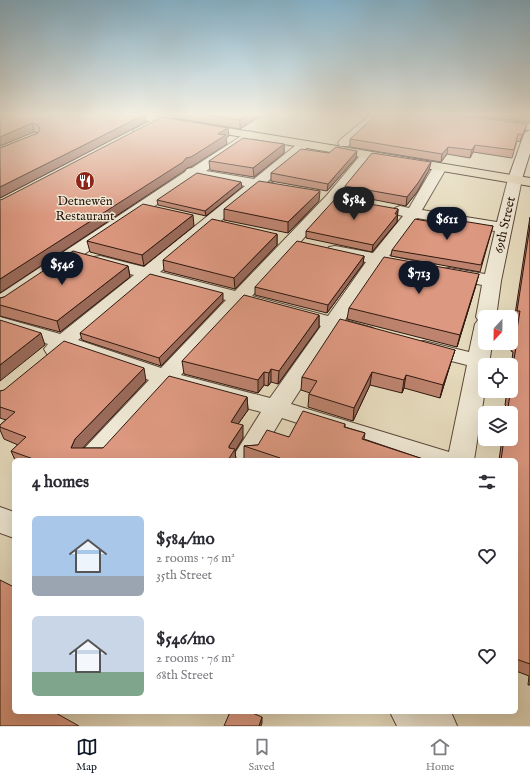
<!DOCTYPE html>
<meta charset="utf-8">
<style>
body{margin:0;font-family:"IM FELL English",serif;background:#f7f7f7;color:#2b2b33;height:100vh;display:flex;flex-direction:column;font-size:15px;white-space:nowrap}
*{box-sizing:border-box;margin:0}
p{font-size:13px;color:#7c7c81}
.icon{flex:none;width:22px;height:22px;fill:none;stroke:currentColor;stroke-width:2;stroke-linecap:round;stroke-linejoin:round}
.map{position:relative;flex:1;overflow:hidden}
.sheet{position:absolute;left:12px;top:458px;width:506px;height:256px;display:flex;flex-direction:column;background:#fff;border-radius:6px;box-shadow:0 4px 16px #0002}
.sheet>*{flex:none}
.needle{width:26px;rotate:202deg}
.buttons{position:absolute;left:478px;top:310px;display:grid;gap:8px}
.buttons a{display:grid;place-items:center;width:40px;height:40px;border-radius:6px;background:#fff;box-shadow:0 4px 16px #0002;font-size:20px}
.price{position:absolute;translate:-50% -34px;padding:0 9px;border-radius:14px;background:#111827;color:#fff;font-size:13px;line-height:26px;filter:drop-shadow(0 1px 2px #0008)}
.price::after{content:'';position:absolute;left:50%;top:24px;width:12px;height:9px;margin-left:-6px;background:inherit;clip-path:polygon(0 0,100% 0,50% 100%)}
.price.current{background:#222;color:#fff}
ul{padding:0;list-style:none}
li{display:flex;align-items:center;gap:12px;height:100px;padding:0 20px}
li span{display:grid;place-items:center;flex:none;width:112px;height:80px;border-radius:6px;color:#555}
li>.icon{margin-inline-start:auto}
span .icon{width:48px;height:48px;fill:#fffc;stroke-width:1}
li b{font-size:17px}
h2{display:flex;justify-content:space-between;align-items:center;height:48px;padding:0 20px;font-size:17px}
.menu{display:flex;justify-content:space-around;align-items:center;height:56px;border-top:1px solid #e1e1e2;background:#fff;font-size:11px;color:#7c7c81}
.menu a{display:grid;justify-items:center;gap:2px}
.menu .current{color:#111827}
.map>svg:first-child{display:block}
</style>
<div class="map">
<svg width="530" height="726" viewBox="0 0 530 726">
<rect width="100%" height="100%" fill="#e5dabc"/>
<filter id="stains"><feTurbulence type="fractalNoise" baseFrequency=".005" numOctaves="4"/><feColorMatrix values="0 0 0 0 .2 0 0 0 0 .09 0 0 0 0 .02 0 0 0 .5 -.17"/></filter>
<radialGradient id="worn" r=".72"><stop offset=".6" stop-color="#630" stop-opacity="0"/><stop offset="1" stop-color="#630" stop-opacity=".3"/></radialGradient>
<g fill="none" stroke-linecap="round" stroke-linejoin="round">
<g stroke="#5c483a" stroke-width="2">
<path id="street" d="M 163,115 L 176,115 L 175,117 L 143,133 L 135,133 L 133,131 L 135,129 Z
M 370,115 L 381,115 L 348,146 L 340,146 L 338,143 L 340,140 Z
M 434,115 L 462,115 L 530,124 L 530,130 L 439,118 L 435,117 Z
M 250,131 L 254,133 L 256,135 L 254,137 L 206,171 L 254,179 L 301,141 L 309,141 L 311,144 L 267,182 L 273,183 L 275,186 L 273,189 L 268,190 L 259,189 L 160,272 L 235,291 L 327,195 L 363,152 L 371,152 L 373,155 L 371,158 L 337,201 L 252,296 L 328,316 L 366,262 L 329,255 L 327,251 L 329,247 L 335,246 L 373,253 L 403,216 L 395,214 L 392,211 L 395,208 L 400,206 L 409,208 L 435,164 L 445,164 L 447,167 L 422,210 L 497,222 L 508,179 L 510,176 L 515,175 L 520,176 L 522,179 L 501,281 L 496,317 L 485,317 L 485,343 L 492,343 L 489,365 L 485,365 L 485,390 L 474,460 L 412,460 L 282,418 L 257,460 L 231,460 L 261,412 L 170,387 L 105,460 L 76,460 L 80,453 L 149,380 L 66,350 C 60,356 55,356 47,354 L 44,349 L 48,344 L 0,329 L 0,317 L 60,334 L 134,275 L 94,265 L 91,261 L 94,257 L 100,256 L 144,267 L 245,186 L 197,177 L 7,307 L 0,309 L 0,294 L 185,172 L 187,169 L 192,168 L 246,133 ZM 417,218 L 495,231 L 485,274 L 449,268 L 443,269 L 440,273 L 443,277 L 482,285 L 476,317 L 478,320 L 475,324 L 469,352 L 424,341 L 416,342 L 413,347 L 416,352 L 467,365 L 449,452 L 291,404 L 338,331 L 366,338 L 373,336 L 376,332 L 373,328 L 345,320 L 382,265 L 411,271 L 417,270 L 420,266 L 417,262 L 389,256 ZM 150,280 L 226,300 L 161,368 L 78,340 ZM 244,305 L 321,326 L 270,398 L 181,375 Z
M 0,507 L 14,512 L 14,538 L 0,533 Z
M 390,712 L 451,712 L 457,726 L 397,726 Z"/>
</g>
<g stroke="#2f180f" stroke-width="2">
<path id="secondary" d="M 530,130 L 530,153 L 522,179 L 520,182 L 515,183 L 510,182 L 508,179 L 524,134 L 526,132 Z"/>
</g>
<g stroke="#2f180f" stroke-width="2">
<path id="primary" d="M 126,115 L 149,115 L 530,178 L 530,186 L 131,118 L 127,117 Z"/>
</g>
<use href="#street" fill="#eee7d3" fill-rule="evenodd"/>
<use href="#secondary" fill="#eee7d3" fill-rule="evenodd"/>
<use href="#primary" fill="#e5dabc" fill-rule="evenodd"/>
</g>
<path fill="#bd836e" stroke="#2f180f" d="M 0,115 L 145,115 L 146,122 L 0,198 L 0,148 L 38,133 L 34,132 L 0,146 Z
M 176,115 L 262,115 L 240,129 L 176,118 Z
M 471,115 L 530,115 L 530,122 Z
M 525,131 L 520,142 L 517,141 L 512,158 L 473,152 L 470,158 L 447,154 L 441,162 L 350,147 L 350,139 Z
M 284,144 L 284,153 L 254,177 L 210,170 L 209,161 Z
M 356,158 L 327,191 L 271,181 L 271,173 Z
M 429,170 L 417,192 L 406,206 L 345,194 L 345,186 Z
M 242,187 L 206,216 L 158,205 L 157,200 Z
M 319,201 L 288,233 L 224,220 L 224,209 Z
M 398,209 L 397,222 L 372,252 L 306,238 L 306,231 Z
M 530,217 L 530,685 L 528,685 L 529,676 L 516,671 L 516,460 L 499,460 L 502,439 L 511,439 L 511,413 L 505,413 L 506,406 L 505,405 L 507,391 L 511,391 L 511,367 L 513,352 L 511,351 L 516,321 L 514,321 Z
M 194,226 L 144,266 L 90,252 L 87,241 Z
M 454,226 L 493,226 L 480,272 L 391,256 L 392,250 Z
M 277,234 L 277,245 L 235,289 L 164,271 L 163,260 Z
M 364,256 L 363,264 L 327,313 L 255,295 L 255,287 Z
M 128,266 L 130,277 L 60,332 L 0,316 L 0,298 Z
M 476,285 L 457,347 L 347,319 L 349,308 Z
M 223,301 L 161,366 L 82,340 L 80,333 Z
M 319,315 L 319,327 L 278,384 L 271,382 L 268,386 L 264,385 L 258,393 L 184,374 L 182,361 Z
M 455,350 L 451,362 L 440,398 L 404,388 L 402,393 L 370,385 L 353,421 L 308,407 L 309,394 L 310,393 L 301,390 L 302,377 Z
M 146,381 L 82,448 L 103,448 L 247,397 L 248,410 L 238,424 L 243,438 L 235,451 L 236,460 L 15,460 L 11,451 L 18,445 L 4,439 L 0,430 L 0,425 L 6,420 L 0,418 L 0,391 Z
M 345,424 L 345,427 L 365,433 L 364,439 L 426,460 L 244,460 L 244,446 L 258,445 L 289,437 Z"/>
<path fill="#9a6a5a" stroke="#2f180f" d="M 144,115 L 145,115 L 146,122 L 0,198 L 0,187 Z
M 249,115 L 262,115 L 240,129 L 240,120 Z
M 32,123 L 34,132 L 0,146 L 0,137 Z
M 527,124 L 525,131 L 520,142 L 522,135 Z
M 228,128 L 229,136 L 226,138 L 227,144 L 191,167 L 187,168 L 184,171 L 0,293 L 0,279 L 186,158 L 218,134 Z
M 284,144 L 284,153 L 254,177 L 253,168 Z
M 475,145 L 473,152 L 470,158 L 472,150 Z
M 448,147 L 447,154 L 441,162 L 442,154 Z
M 357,151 L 356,158 L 327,191 L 328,184 Z
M 431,162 L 429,170 L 417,192 L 406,206 L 407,197 Z
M 241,182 L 242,187 L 206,216 L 205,211 Z
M 320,191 L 319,201 L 288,233 L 288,222 Z
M 398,209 L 397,222 L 372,252 L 373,245 Z
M 193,215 L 194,226 L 144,266 L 142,255 Z
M 277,234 L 277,245 L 235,289 L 234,278 Z
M 364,256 L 363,264 L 327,313 L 328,305 Z
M 128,266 L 130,277 L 60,332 L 57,321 Z
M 479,274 L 476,285 L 457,347 L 460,335 Z
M 223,293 L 223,301 L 161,366 L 159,358 Z
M 319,315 L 319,327 L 278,384 L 279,371 Z
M 41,333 L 45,345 L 0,381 L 0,365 Z
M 455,350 L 451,362 L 440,398 L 443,385 Z
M 144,368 L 146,381 L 79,452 L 71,448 L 75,439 Z
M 271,369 L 271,382 L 268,386 L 269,373 Z
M 264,372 L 264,385 L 258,393 L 258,380 Z
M 372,372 L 370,385 L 353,421 L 354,408 Z
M 406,375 L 404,388 L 402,393 L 404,380 Z
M 247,397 L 248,410 L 231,434 L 231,422 Z
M 243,425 L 243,438 L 235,451 L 236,460 L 228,460 L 229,446 Z
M 262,717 L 262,723 L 261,726 L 259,726 Z"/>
<path fill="#dc9880" stroke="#2f180f" d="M 0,115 L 144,115 L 0,187 L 0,148 L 38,133 L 40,129 L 38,125 L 32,123 L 0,137 Z
M 205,115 L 249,115 L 240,120 Z
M 376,115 L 456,115 L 527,124 L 522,135 L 518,134 L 514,150 L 475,145 L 472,150 L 448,147 L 442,154 L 350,139 Z
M 162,117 L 228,128 L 218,134 L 226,135 L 191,157 L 186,158 L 183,162 L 0,279 L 0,200 L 3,199 Z
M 243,138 L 284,144 L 253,168 L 209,161 Z
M 336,147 L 357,151 L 328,184 L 271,173 L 301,149 L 329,153 Z
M 372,153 L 431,162 L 418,183 L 407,197 L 345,186 Z
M 197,173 L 241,182 L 205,211 L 157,200 Z
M 259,181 L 320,191 L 288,222 L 224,209 Z
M 336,198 L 398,209 L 395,214 L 398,214 L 373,245 L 306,231 Z
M 143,204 L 193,215 L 142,255 L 87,241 Z
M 212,219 L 277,234 L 234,278 L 163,260 Z
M 415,219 L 454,226 L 456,220 L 493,226 L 481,265 L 392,250 Z
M 530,226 L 530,664 L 516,659 L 516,460 L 501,460 L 504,439 L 511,439 L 511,413 L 507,413 L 510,395 L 508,395 L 509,391 L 511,391 L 511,378 L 517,341 L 515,341 L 520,311 L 517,311 Z
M 297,241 L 364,256 L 328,305 L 255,287 Z
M 73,251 L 128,266 L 57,321 L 0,305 L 0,298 L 4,297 Z
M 384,257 L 479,274 L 460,335 L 349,308 Z
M 150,274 L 223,293 L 159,358 L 80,333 Z
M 244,295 L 319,315 L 279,371 L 271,369 L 269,373 L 264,372 L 258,380 L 182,361 Z
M 340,319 L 455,350 L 443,385 L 406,375 L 404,380 L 372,372 L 354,408 L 309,394 L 317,381 L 302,377 Z
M 0,320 L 41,333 L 0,365 Z
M 64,341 L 144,368 L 75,439 L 71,448 L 103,448 L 169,376 L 247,397 L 231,422 L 243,425 L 229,446 L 229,448 L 235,449 L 228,460 L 36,460 L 11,451 L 26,437 L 0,427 L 0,425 L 15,412 L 0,407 L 0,391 L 4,390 Z
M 303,411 L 345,424 L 344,427 L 365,433 L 362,439 L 426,460 L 280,460 L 280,458 L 244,446 L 258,445 L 267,430 L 289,437 Z
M 0,580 L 14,587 L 14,712 L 54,712 L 79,726 L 0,726 Z
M 230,712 L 250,712 L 262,717 L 259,726 L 224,726 Z"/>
<linearGradient id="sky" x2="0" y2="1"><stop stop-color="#87b7d1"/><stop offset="0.53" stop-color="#f3eee1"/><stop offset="1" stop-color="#f3eee1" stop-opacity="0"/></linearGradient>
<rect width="530" height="216" fill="url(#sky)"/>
<defs>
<g id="restaurant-disc" transform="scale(1)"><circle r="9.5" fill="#8f2418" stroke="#eee7d3"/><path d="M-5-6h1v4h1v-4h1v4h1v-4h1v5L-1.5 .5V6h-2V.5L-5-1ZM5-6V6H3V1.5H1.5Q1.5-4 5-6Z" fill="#fff"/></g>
</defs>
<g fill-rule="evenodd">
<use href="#restaurant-disc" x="85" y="181"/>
</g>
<g text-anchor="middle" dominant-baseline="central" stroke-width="3" stroke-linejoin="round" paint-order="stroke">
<g font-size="13" fill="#2f180f" stroke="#eee7d3">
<text x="85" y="201">Detnewēn<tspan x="85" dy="15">Restaurant</tspan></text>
</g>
<g font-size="13" fill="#2f180f" stroke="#eee7d3">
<text transform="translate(505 225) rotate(-77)">69th Street</text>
</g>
</g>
<rect width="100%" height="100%" filter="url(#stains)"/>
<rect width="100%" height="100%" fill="url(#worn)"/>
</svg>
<div class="buttons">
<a><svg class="needle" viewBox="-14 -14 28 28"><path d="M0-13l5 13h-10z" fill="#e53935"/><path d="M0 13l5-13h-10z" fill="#7c7c81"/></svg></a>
<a><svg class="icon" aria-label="locate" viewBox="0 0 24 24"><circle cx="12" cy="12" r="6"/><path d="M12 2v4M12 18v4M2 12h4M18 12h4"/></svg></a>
<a><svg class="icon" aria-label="layers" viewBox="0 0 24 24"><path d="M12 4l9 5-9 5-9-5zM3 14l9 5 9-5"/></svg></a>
</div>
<b class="price current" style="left:354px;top:221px">$584</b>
<b class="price" style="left:447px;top:241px">$611</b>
<b class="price" style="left:62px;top:286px">$546</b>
<b class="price" style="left:419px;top:295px">$713</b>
<section class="sheet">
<h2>4 homes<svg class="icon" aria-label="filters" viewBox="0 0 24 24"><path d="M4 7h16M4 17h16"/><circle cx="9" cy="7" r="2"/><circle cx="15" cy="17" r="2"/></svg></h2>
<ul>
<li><span style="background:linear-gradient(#a9c7e8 75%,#9aa5b1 0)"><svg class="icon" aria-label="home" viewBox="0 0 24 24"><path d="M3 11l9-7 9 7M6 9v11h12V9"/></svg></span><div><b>$584/mo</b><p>2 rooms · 76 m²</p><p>35th Street</p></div><svg class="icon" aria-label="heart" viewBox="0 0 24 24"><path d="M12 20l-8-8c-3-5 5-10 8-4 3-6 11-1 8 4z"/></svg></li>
<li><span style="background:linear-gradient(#c9d6e8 70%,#7fa58c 0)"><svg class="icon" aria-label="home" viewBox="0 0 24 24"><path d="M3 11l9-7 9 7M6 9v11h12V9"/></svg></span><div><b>$546/mo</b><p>2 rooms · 76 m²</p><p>68th Street</p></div><svg class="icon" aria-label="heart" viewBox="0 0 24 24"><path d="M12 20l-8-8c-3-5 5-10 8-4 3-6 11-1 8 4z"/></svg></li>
</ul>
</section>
</div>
<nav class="menu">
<a class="current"><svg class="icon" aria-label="map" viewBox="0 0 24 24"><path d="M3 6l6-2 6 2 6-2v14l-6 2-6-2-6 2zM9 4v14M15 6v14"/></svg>Map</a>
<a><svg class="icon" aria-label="saved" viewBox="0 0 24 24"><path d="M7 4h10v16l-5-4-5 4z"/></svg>Saved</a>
<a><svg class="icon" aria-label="home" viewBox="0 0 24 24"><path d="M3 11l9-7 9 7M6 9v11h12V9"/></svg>Home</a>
</nav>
